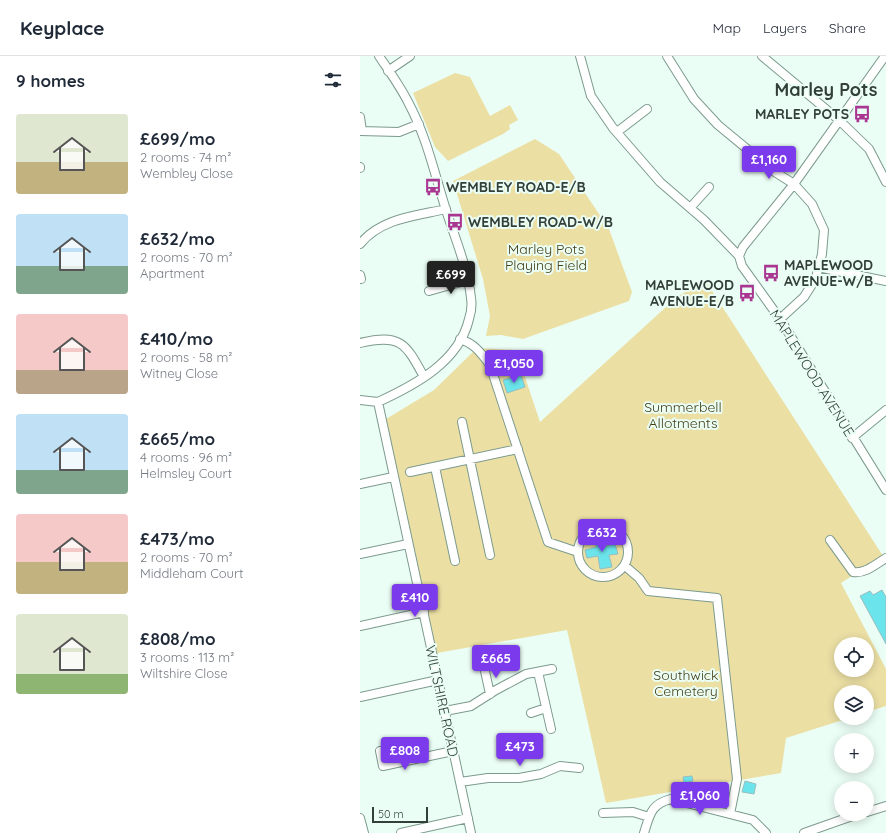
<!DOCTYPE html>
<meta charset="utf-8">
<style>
body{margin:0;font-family:Quicksand,sans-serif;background:#f6f6f7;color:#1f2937;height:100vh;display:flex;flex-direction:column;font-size:15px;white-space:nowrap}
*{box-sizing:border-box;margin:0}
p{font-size:13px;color:#747a83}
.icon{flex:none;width:22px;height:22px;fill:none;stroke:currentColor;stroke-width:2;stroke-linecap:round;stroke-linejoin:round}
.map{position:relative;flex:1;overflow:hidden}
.sheet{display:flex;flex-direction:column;background:#fff;width:360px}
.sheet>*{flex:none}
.tools{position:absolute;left:474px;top:581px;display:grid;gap:8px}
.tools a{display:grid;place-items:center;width:40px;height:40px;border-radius:50%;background:#fff;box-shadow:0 2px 10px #0003;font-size:20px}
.scale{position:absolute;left:12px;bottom:10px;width:56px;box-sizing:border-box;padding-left:4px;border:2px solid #33403a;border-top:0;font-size:11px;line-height:14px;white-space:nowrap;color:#33403a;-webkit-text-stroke:3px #ebfef5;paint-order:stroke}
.price{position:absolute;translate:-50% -34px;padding:0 9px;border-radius:4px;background:#7c3aed;color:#fff;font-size:13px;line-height:26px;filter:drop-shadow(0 1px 2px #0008)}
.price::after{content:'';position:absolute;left:50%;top:24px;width:12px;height:9px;margin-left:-6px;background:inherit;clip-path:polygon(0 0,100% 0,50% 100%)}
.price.current{background:#222;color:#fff}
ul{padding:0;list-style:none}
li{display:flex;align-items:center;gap:12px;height:100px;padding:0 16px}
li span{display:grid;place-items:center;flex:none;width:112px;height:80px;border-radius:4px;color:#555}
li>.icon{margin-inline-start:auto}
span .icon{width:48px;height:48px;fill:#fffc;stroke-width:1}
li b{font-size:17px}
h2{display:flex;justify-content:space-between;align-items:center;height:48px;padding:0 16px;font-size:17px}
header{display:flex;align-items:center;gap:24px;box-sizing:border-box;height:56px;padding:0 20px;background:#fff;border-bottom:1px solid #e0e1e3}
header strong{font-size:19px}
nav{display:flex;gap:22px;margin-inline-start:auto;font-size:14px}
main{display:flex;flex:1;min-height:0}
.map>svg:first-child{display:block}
</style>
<header>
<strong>Keyplace</strong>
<nav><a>Map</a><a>Layers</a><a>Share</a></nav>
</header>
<main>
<section class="sheet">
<h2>9 homes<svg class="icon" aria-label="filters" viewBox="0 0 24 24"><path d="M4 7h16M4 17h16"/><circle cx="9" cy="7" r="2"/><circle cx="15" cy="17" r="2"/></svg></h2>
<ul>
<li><span style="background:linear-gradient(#dfe7d0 60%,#c2b280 0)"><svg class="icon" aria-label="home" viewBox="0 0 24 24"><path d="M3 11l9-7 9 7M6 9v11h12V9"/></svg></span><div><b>£699/mo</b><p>2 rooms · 74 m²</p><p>Wembley Close</p></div></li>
<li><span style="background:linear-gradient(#bfe0f5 65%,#7fa58c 0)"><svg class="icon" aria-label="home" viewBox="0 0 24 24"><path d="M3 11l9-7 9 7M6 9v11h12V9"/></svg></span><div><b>£632/mo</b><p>2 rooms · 70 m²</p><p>Apartment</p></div></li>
<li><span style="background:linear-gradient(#f6c9c9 70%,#b9a48a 0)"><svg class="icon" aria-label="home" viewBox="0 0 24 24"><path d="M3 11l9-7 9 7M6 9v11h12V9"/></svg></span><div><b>£410/mo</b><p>2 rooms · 58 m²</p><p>Witney Close</p></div></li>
<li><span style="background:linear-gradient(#bfe0f5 70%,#7fa58c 0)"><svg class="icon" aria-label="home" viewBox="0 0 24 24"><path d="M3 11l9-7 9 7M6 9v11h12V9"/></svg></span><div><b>£665/mo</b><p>4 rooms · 96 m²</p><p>Helmsley Court</p></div></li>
<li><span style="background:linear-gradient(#f6c9c9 60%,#c2b280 0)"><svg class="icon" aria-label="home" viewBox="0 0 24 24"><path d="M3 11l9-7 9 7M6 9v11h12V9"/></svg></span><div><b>£473/mo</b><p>2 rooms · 70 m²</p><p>Middleham Court</p></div></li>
<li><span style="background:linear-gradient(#dfe7d0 75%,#8fb573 0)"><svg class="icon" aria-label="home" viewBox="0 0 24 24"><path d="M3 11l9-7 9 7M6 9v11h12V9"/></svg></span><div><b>£808/mo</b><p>3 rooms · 113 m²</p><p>Wiltshire Close</p></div></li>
</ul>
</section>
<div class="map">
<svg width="526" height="777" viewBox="0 0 526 777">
<rect width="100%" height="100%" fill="#ebfef5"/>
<path fill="#ebdfa4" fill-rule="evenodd" d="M 95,17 L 110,21 L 130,60 L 150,49 L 158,64 L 149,69 L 150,73 L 143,78 L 88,105 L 75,91 L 53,37 Z
M 175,83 L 199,98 L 249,173 L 272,236 L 269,245 L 163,283 L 141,279 L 126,280 L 130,260 L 123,223 L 93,125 Z
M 345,224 L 523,500 L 481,527 L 526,613 L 526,650 L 507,656 L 507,636 L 481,636 L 481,662 L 489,662 L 426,682 L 421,717 L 246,747 L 207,574 L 77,597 L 26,363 L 74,334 L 117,292 L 156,294 L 180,366 L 317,241 ZM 481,588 L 507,588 L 507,614 L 481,614 Z"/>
<path fill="#6be4eb" stroke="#99bdbf" d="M 161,319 L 165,331 L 147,337 L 143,324 Z
M 244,482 L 246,490 L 255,488 L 258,498 L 249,499 L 252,511 L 240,513 L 238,500 L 227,502 L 225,494 L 236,491 L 235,484 Z
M 522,534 L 526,541 L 526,588 L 500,540 L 510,535 L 513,539 Z
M 332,720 L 333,725 L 324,727 L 323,721 Z
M 385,725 L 396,728 L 394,738 L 382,736 Z"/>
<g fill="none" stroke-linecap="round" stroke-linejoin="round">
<g stroke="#7c9a8d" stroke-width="10">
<path id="minor" d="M 220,0 L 231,40 L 253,72 L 300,126 L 344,164 L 379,200 L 382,210 L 420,263 L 526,434
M 307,0 L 334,43 L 358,69 L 415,116 L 434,128 L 452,148 L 464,174 L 462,198 L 456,222 L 444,241 L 420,263
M 402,0 L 479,64 L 509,93 L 526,126
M 28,15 L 50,0
M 0,61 L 2,75
M 0,75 L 39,76 L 59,68
M 257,76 L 287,53
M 0,111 L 0,112
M 330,152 L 349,131
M 0,188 C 21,162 56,160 86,153
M 379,200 L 383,191 L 434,128 L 525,0
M 458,211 L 526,225
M 0,219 L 1,223
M 69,235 L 108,224
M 100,283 C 115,288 121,297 130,309 L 188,486 L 218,496
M 0,287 C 41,277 46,288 64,321
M 0,344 L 18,346
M 18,346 L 111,777
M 18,346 C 55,329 99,306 109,263 C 111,257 112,248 111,242 C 108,213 96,185 87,157 C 75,120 67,81 48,46 C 40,30 29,15 19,0
M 102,366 L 130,499
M 492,382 L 526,354
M 75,411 L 95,505
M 50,416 L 158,393
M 0,428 L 33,421
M218 496a25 25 0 1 1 50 0a25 25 0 1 1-50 0Z
M 470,484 L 493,516 C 505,518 516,508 526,502
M 0,498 L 48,488
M 265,510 L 279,522 L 288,535 L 357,542 L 377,723 L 370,758
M 0,570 L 64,556
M 121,597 L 130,638
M 178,616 L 191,673
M 0,641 L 78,624
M 85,655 L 111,650 L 136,634 L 166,618 L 192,613
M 171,657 L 186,652
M 20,695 L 23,710 L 93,695
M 100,726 L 128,722 L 159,722 L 181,718 L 200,710 L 219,712
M 507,756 L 526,750
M 243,757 L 273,756 L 289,761
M 0,762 L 4,777
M 41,777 L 108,762
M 284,777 C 290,758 291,748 311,743 L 393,764 L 406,777
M 444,777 L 498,758"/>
</g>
<use href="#minor" stroke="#fff" stroke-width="8"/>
</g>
<defs>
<g id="bus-bare" transform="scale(1.38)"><path d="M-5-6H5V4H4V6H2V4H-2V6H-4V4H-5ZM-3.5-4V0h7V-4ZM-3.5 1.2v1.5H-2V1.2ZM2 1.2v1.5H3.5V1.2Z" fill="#a93792" stroke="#ebfef5" stroke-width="2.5" paint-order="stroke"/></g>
</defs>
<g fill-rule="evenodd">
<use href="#bus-bare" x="502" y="58"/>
<use href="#bus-bare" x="73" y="131"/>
<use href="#bus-bare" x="95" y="166"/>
<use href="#bus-bare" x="411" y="217"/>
<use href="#bus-bare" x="387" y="237"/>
</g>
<g text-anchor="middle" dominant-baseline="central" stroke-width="4" stroke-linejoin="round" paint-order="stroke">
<g font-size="14" font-weight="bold" fill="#33403a" stroke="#ebfef5" text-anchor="start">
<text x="489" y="58" text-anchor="end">MARLEY POTS</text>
<text x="86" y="131">WEMBLEY ROAD-E/B</text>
<text x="108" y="166">WEMBLEY ROAD-W/B</text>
<text x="424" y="209">MAPLEWOOD<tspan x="424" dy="16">AVENUE-W/B</tspan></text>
<text x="374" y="229" text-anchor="end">MAPLEWOOD<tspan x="374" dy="16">AVENUE-E/B</tspan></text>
</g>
<g font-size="14" fill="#443d17" stroke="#ebfef5">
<text x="186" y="193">Marley Pots<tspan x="186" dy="16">Playing Field</tspan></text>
<text x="323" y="351">Summerbell<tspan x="323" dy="16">Allotments</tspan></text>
<text x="326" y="619">Southwick<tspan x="326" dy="16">Cemetery</tspan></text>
</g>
<g font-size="14" fill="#33403a" stroke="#ebfef5">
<text transform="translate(452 317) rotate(58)">MAPLEWOOD AVENUE</text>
<text transform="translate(82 645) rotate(78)">WILTSHIRE ROAD</text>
</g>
<g font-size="18" font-weight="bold" fill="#33403a" stroke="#ebfef5">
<text x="466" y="33">Marley Pots</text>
</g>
</g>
</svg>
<div class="tools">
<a><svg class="icon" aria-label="locate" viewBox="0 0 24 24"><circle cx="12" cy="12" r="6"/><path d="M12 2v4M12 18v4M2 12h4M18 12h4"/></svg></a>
<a><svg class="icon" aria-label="layers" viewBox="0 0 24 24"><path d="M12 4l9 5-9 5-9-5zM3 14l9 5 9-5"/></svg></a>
<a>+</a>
<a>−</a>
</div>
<div class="scale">50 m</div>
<b class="price" style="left:409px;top:124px">£1,160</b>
<b class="price current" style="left:91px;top:239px">£699</b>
<b class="price" style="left:154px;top:328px">£1,050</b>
<b class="price" style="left:242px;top:497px">£632</b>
<b class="price" style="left:55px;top:562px">£410</b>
<b class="price" style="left:136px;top:623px">£665</b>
<b class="price" style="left:160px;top:711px">£473</b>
<b class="price" style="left:45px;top:715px">£808</b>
<b class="price" style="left:340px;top:760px">£1,060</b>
</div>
</main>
